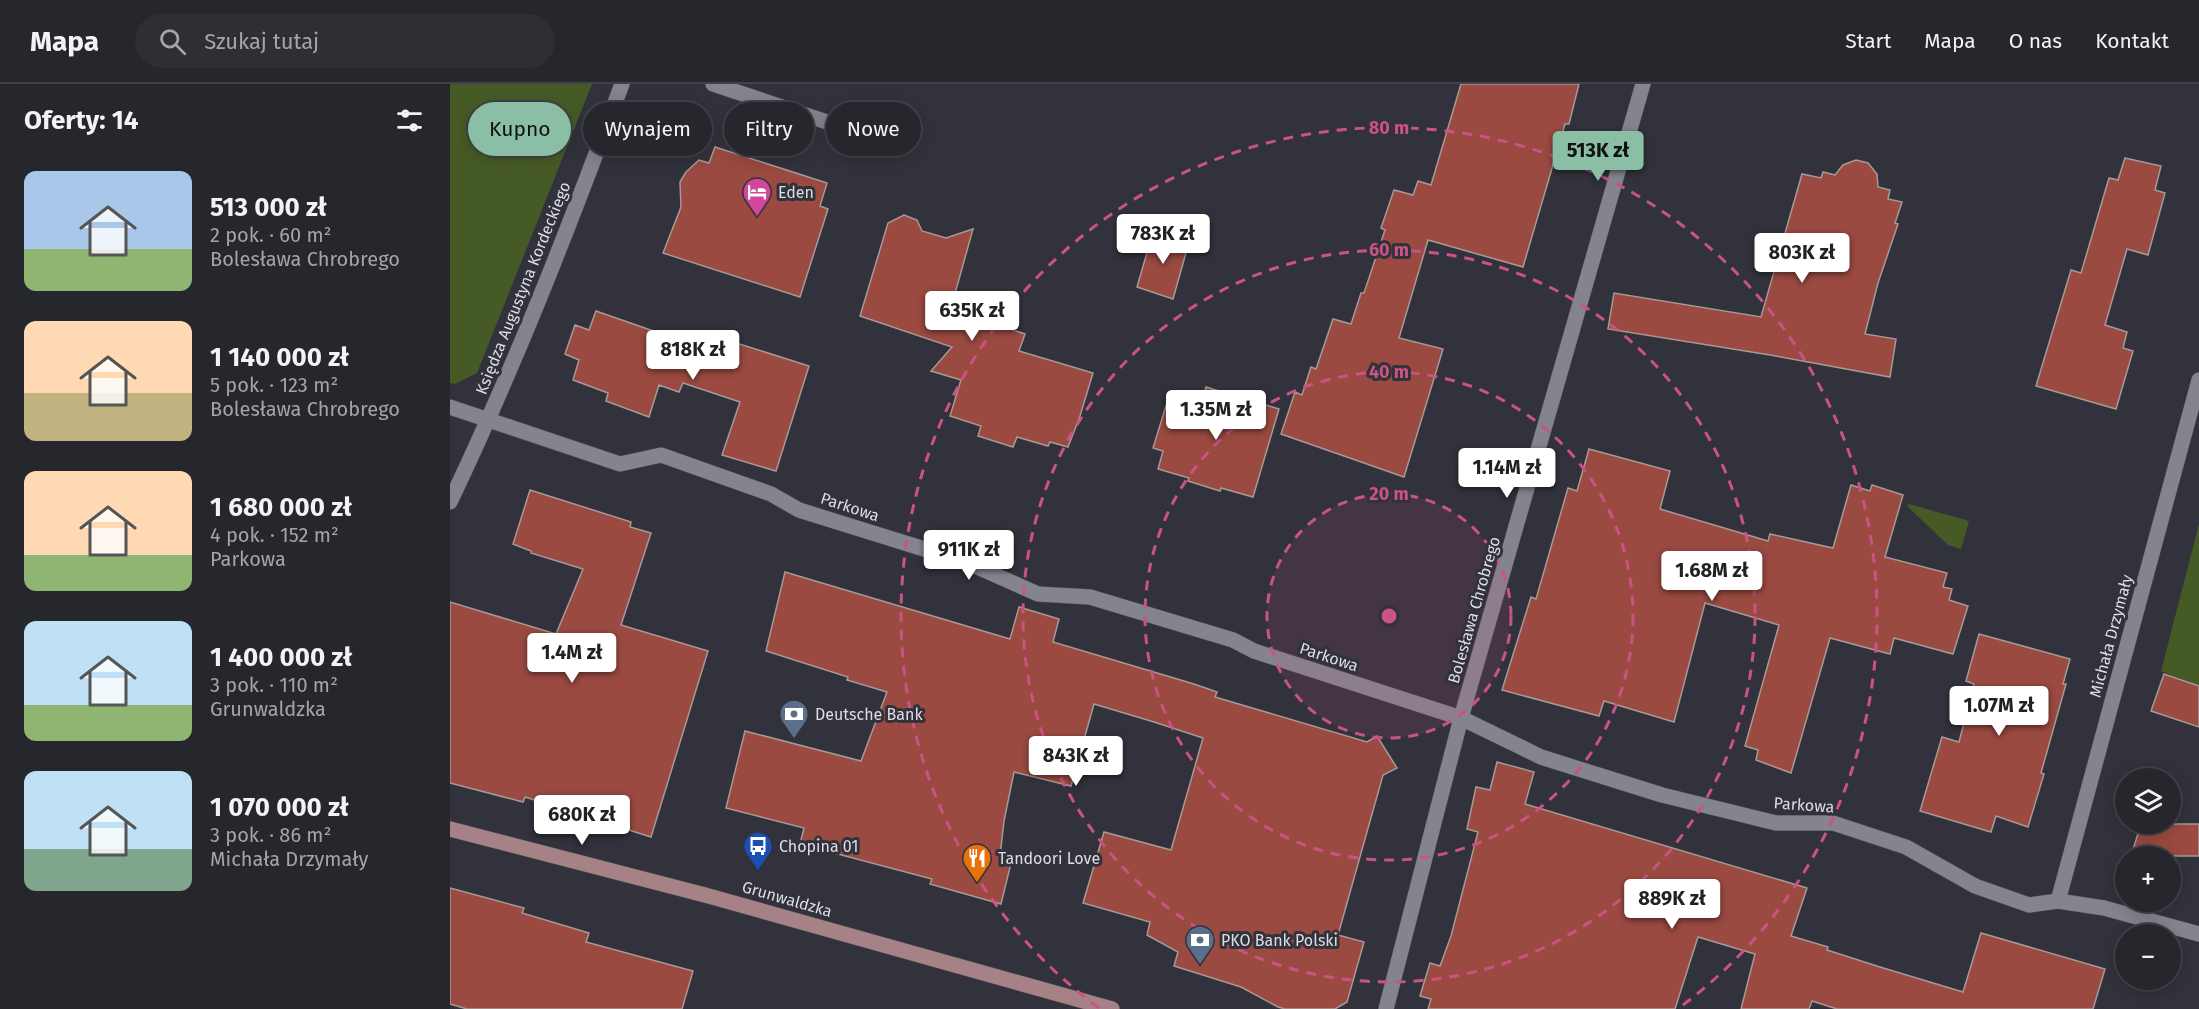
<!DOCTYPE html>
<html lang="pl">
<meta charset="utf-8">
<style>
body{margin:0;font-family:"Fira Sans",sans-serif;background:#2e2e35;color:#f1f3f6;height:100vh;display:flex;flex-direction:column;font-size:22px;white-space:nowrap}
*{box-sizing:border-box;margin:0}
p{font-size:20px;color:#a4a5aa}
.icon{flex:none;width:33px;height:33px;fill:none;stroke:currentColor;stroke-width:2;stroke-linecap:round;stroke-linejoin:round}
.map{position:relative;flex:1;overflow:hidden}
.sheet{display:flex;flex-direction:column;background:#26262d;width:450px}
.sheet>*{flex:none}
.hud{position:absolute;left:18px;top:18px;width:570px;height:54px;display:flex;gap:12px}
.fabs{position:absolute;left:1665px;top:684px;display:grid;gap:12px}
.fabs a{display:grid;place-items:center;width:66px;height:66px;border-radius:50%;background:#26262d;box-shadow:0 3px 15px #0003,0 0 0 2px #424349;font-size:30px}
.price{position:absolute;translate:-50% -51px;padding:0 14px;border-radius:6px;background:#fff;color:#222;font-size:20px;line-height:39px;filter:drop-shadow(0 2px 3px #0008)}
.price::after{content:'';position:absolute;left:50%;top:36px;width:18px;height:14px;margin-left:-9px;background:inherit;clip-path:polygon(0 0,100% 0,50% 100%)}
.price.on{background:#8abfa5;color:#111}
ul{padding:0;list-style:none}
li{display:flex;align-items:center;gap:18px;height:150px;padding:0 24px}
li span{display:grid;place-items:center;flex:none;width:168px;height:120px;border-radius:12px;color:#555}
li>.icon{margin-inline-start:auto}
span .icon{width:72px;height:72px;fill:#fffc;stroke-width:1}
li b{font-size:26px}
h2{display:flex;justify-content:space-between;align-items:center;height:72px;padding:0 24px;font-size:26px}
.pill{padding:0 21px;border-radius:27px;background:#26262d;box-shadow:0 3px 15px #0003,0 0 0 2px #424349;font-size:21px;line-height:54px}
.pill.on{background:#8abfa5;color:#111}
header{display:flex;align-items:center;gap:36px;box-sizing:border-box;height:84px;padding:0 30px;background:#26262d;border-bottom:2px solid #424349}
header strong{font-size:28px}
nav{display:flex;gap:33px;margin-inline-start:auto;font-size:21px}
.search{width:420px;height:54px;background:#2e2e35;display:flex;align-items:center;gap:15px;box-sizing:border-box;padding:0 21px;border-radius:33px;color:#a4a5aa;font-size:22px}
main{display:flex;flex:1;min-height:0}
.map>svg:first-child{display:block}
</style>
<header>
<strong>Mapa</strong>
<div class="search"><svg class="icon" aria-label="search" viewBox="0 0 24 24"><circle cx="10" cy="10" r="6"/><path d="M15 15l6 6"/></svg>Szukaj tutaj</div>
<nav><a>Start</a><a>Mapa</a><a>O nas</a><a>Kontakt</a></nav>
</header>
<main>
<section class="sheet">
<h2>Oferty: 14<svg class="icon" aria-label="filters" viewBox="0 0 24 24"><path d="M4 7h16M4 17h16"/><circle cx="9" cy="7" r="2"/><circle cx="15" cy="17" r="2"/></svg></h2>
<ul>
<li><span style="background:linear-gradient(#a9c7e8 65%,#8fb573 0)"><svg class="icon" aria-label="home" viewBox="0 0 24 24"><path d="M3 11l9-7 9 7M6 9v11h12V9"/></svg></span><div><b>513 000 zł</b><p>2 pok. · 60 m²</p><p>Bolesława Chrobrego</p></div></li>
<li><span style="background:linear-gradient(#ffd9b3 60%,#c2b280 0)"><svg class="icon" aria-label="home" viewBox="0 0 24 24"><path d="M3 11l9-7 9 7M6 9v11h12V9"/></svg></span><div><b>1 140 000 zł</b><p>5 pok. · 123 m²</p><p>Bolesława Chrobrego</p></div></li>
<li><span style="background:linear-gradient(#ffd9b3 70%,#8fb573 0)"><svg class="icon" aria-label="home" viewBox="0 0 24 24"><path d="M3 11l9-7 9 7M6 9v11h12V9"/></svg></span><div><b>1 680 000 zł</b><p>4 pok. · 152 m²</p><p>Parkowa</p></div></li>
<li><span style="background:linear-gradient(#bfe0f5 70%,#8fb573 0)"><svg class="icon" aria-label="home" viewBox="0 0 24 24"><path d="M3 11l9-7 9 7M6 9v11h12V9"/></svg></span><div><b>1 400 000 zł</b><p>3 pok. · 110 m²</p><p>Grunwaldzka</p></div></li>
<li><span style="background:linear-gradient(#bfe0f5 65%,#7fa58c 0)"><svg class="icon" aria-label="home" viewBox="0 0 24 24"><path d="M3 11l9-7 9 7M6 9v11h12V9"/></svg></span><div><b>1 070 000 zł</b><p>3 pok. · 86 m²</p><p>Michała Drzymały</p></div></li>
</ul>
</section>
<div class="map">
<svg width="1749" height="925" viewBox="0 0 1749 925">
<rect width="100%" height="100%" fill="#32323c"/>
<path fill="#465a26" d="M 0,0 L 142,0 L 27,289 L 5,300 L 0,299 Z
M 1459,420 L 1519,437 L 1511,465 L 1498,461 L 1457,422 Z
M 1749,440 L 1749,602 L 1711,587 Z"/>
<path fill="#9a4a40" stroke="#a79997" stroke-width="1.5" d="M 1011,0 L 1129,0 L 1119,40 L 1115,40 L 1073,183 L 978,156 L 949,254 L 993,265 L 954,393 L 831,350 L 845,308 L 852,311 L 861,283 L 866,285 L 883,235 L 901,240 L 911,209 L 914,209 L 935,146 L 931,144 L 944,106 L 963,111 L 968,97 L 981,101 Z
M 265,63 L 377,99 L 370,122 L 378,125 L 350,213 L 213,169 L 231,123 L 230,98 L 236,88 L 249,76 L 259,79 Z
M 1675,74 L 1711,82 L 1705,106 L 1715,109 L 1698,171 L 1677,165 L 1655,241 L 1677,248 L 1673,264 L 1683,267 L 1666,325 L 1586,302 L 1621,186 L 1631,189 L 1659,94 L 1668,96 Z
M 1406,76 L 1418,79 L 1427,90 L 1428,103 L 1440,106 L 1438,115 L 1452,118 L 1445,139 L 1448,140 L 1428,199 L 1415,250 L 1446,255 L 1440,293 L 1320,271 L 1158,245 L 1164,209 L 1311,233 L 1352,90 L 1371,94 L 1373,88 L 1385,91 L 1393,81 Z
M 454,131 L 467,136 L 472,147 L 496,154 L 523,145 L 501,224 L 575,250 L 569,267 L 643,289 L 630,332 L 618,363 L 600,358 L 598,362 L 567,353 L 563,363 L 528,352 L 531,342 L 500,332 L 511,296 L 481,287 L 502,263 L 410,232 L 438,139 Z
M 703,148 L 739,158 L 723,215 L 687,203 Z
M 146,227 L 275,272 L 280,257 L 359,282 L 326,387 L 272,371 L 290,318 L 233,299 L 229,308 L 209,301 L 199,333 L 156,317 L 158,309 L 123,296 L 129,276 L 115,270 L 125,241 L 139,246 Z
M 756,303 L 829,325 L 803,413 L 771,404 L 770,407 L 738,397 L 739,394 L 708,385 L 713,367 L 703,364 L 719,312 L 751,321 Z
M 1139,365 L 1220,387 L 1210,425 L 1318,457 L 1320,450 L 1383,464 L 1401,401 L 1420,407 L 1422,401 L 1453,411 L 1435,473 L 1497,489 L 1493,503 L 1502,505 L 1499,516 L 1518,522 L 1503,570 L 1444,554 L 1440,570 L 1380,554 L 1341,689 L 1306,676 L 1308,666 L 1295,662 L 1329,541 L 1255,519 L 1224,638 L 1154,617 L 1149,632 L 1052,606 L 1081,513 L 1086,515 L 1118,404 L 1127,407 Z
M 80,406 L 181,438 L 180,443 L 201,449 L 171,541 L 258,567 L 201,753 L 75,713 L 73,718 L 0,699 L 0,518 L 106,550 L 133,485 L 81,469 L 81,467 L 63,460 Z
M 335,488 L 560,555 L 569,523 L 609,535 L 603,558 L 744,600 L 767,608 L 765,613 L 917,658 L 927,652 L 947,684 L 933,691 L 888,851 L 914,858 L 897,918 L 885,925 L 835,925 L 828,923 L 791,903 L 724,882 L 728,868 L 697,851 L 700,838 L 633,819 L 654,748 L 721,766 L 753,654 L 704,638 L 644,620 L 621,702 L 564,688 L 554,737 L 550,772 L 562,775 L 551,820 L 480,800 L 482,795 L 350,760 L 354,744 L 276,724 L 295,647 L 411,677 L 437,608 L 397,596 L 398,593 L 316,567 Z
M 1529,550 L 1620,575 L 1613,600 L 1616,600 L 1591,689 L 1594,690 L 1578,743 L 1546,732 L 1541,748 L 1470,727 L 1492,653 L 1509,658 L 1524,600 L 1516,597 Z
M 1714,590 L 1749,602 L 1749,643 L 1701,627 Z
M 1047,678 L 1084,688 L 1075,720 L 1357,804 L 1341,852 L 1378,863 L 1377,866 L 1430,883 L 1513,908 L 1531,849 L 1655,885 L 1643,925 L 1387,925 L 1362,917 L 1359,925 L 1291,925 L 1305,870 L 1248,853 L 1225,925 L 978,925 L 981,915 L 970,912 L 980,879 L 990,882 L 1001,852 L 1028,748 L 1017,745 L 1026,703 L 1040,706 Z
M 1691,740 L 1749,740 L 1749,772 L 1681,772 Z
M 0,804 L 74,824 L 72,829 L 139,849 L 136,858 L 243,887 L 232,925 L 17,925 L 0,920 Z"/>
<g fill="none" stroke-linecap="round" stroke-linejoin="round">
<g stroke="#515159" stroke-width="16">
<path id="street" d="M 263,0 L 437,58
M 0,323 L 170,380 L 211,371 L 321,410 L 349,426 L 516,478 L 588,510 L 640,513 L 783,556 L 804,567 L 1011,634 L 1091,673 L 1212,711 L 1326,739 L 1383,739 L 1456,763 L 1525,802 L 1579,821 L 1608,817 L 1654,824 L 1749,850
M 0,418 C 65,282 120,141 172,0
M 1608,817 L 1749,296
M 936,925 L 1011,634 L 1193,0"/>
</g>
<g stroke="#515159" stroke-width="16">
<path id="secondary" d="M 0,745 L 255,811 L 662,925"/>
</g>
<use href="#street" stroke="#84848f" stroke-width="15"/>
<use href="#secondary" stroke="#a68286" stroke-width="15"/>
</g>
<circle cx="939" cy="532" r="122" fill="#ca5384" fill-opacity=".12"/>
<g fill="none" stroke="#ca5384" stroke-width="3" stroke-dasharray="10 8">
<circle cx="939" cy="532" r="122"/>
<circle cx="939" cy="532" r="244"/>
<circle cx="939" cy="532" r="366"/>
<path d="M649 924A488 488 0 1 1 1229 924"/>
</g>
<defs>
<g id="hotel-pin" transform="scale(1.5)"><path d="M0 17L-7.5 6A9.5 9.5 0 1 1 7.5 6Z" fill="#d1479c" stroke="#32323c"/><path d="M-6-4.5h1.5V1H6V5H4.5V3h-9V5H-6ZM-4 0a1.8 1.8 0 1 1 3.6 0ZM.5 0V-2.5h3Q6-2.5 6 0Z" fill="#fff"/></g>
<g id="bank-pin" transform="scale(1.5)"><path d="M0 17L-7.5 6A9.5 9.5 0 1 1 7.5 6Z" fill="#5c6f8a" stroke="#32323c"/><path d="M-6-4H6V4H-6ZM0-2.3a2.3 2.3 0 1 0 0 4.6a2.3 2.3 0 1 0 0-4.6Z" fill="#fff"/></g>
<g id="bus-pin" transform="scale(1.5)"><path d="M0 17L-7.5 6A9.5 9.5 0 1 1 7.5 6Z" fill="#1a4fb4" stroke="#32323c"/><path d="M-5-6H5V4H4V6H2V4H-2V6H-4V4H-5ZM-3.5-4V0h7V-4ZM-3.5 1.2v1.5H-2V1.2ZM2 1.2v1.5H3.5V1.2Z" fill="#fff"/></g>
<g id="restaurant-pin" transform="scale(1.5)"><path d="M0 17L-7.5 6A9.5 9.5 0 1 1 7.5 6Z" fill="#e8710a" stroke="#32323c"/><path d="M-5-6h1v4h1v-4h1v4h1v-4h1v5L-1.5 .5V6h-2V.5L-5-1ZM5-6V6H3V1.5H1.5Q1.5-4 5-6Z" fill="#fff"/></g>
</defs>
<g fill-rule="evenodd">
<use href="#hotel-pin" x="307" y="108"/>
<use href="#bank-pin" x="344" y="630"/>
<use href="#bus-pin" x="308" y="762"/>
<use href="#restaurant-pin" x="527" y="774"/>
<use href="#bank-pin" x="750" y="856"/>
</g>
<g text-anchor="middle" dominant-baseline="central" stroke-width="6" stroke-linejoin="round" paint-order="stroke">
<g font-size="16" fill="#dddee4" stroke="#32323c" text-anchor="start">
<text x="328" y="108">Eden</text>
<text x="365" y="630">Deutsche Bank</text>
<text x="329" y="762">Chopina 01</text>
<text x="548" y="774">Tandoori Love</text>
<text x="771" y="856">PKO Bank Polski</text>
</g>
<g font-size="16" fill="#dddee4" stroke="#32323c">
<text transform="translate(73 204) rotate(-68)">Księdza Augustyna Kordeckiego</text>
<text transform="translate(400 423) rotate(18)">Parkowa</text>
<text transform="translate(1024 526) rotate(-74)">Bolesława Chrobrego</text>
<text transform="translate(1661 552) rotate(-75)">Michała Drzymały</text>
<text transform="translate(879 573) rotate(18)">Parkowa</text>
<text transform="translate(1354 721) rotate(4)">Parkowa</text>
<text transform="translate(337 815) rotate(16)">Grunwaldzka</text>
</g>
</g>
<circle cx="939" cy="532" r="9" fill="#ca5384" stroke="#32323c" stroke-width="3"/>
<g font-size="18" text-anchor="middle" font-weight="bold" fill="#ca5384" stroke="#32323c" stroke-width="6" stroke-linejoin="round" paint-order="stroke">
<text x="939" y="50">80 m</text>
<text x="939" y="172">60 m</text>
<text x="939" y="294">40 m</text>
<text x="939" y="416">20 m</text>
</g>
</svg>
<div class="fabs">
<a><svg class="icon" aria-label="layers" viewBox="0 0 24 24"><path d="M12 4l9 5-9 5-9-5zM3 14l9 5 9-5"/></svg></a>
<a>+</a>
<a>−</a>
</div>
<b class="price on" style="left:1148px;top:98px">513K zł</b>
<b class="price" style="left:713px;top:181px">783K zł</b>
<b class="price" style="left:1352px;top:200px">803K zł</b>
<b class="price" style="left:522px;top:258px">635K zł</b>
<b class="price" style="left:243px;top:297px">818K zł</b>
<b class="price" style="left:766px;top:357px">1.35M zł</b>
<b class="price" style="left:1057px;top:415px">1.14M zł</b>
<b class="price" style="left:519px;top:497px">911K zł</b>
<b class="price" style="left:1262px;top:518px">1.68M zł</b>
<b class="price" style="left:122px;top:600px">1.4M zł</b>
<b class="price" style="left:1549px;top:653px">1.07M zł</b>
<b class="price" style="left:626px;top:703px">843K zł</b>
<b class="price" style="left:132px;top:762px">680K zł</b>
<b class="price" style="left:1222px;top:846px">889K zł</b>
<div class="hud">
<a class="pill on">Kupno</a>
<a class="pill">Wynajem</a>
<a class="pill">Filtry</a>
<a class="pill">Nowe</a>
</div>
</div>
</main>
